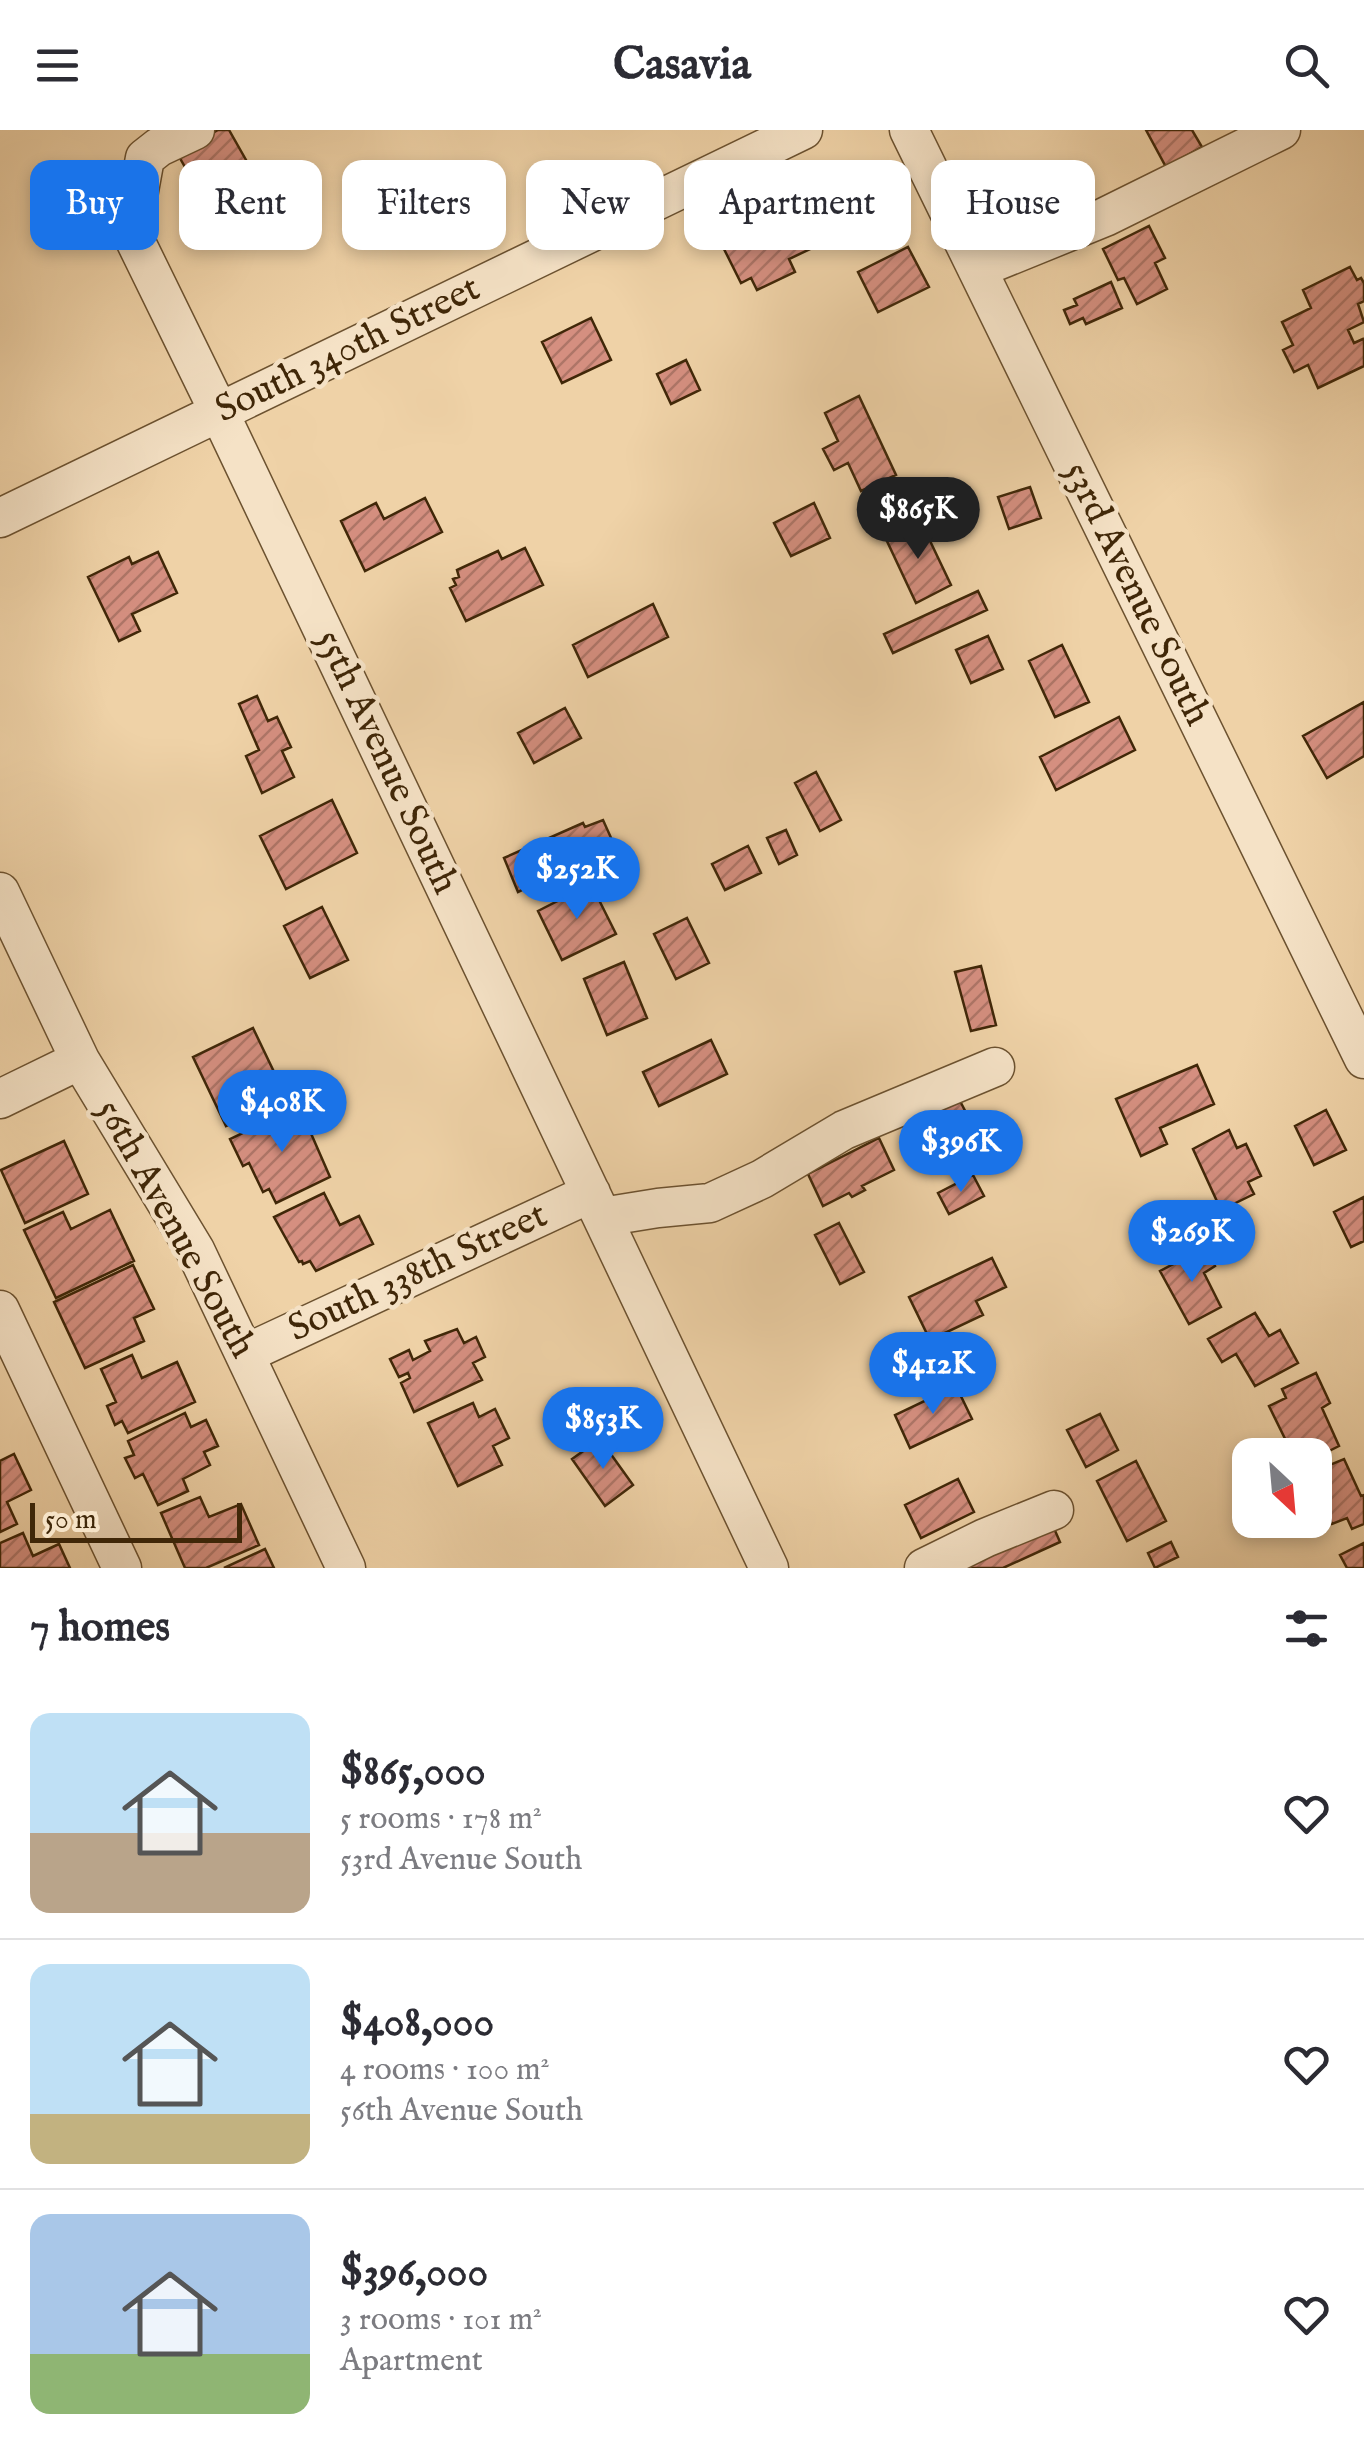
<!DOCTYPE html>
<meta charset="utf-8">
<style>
body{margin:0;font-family:"IM FELL English",serif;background:#f7f7f7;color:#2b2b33;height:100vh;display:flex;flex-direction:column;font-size:38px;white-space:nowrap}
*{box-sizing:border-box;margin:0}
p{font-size:32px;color:#7c7c81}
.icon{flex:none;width:55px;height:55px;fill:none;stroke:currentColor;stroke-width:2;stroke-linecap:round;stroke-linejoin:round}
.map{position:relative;height:1438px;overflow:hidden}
.panel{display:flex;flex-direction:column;background:#fff;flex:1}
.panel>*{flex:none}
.top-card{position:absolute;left:30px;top:30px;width:1305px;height:90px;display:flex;gap:20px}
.needle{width:65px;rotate:154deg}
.controls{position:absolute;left:1232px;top:1308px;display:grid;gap:20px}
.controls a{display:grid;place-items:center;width:100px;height:100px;border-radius:20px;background:#fff;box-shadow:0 5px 15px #0003;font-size:50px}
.scale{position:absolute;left:30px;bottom:25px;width:212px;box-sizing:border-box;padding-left:10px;border:5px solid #402708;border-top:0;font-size:28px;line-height:35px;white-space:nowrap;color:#402708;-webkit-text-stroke:8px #f5e2c6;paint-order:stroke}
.price{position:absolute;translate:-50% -85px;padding:0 22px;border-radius:35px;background:#1a73e8;color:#fff;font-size:32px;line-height:65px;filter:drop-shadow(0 2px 5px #0008)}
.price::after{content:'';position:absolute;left:50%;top:60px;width:30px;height:22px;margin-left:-15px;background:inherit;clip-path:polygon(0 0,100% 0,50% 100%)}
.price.active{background:#222;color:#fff}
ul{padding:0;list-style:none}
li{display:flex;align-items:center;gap:30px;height:250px;padding:0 30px}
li+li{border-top:2px solid #e1e1e2}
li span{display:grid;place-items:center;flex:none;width:280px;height:200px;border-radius:20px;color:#555}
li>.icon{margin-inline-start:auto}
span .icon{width:120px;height:120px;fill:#fffc;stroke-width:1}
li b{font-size:42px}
h2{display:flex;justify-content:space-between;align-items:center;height:120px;padding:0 30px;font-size:42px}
.tag{padding:0 35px;border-radius:20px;background:#fff;box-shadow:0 5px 15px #0003;font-size:35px;line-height:90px}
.tag.active{background:#1a73e8;color:#fff}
header{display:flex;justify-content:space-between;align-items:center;height:130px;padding:0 30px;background:#fff;font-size:45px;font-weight:800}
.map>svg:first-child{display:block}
</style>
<header><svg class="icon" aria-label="menu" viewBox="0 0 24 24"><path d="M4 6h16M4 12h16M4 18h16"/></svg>Casavia<svg class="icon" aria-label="search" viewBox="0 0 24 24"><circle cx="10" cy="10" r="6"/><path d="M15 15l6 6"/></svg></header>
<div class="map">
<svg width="1364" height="1438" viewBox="0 0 1364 1438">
<defs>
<pattern id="building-hatch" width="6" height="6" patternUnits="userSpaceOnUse" patternTransform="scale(2.5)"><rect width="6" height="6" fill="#d58f80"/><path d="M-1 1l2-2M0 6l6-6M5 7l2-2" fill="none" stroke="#ae7567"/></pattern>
</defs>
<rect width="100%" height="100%" fill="#efd2a7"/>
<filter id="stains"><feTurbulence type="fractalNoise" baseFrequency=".002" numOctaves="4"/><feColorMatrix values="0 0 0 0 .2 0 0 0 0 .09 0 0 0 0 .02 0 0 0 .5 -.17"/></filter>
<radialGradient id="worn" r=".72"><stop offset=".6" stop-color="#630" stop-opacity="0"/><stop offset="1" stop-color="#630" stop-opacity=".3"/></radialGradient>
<path fill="url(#building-hatch)" stroke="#402708" stroke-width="2.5" d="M 218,0 L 229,0 L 250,37 L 201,65 L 177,23 Z
M 1146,0 L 1192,0 L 1202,17 L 1166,37 Z
M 869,49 L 892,95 L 856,113 L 834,67 Z
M 780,74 L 788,89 L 805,81 L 821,114 L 789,129 L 795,142 L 757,160 L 751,148 L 741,153 L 724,119 L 764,100 L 757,85 Z
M 1149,96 L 1165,128 L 1155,133 L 1167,159 L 1137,174 L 1124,148 L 1118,150 L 1103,119 Z
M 908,117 L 929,157 L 878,182 L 858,142 Z
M 1350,137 L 1357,150 L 1361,148 L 1364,153 L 1364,171 L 1358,174 L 1364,192 L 1348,200 L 1354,213 L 1363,209 L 1364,211 L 1364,236 L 1318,258 L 1308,235 L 1294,242 L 1283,220 L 1293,215 L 1282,192 L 1311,178 L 1303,160 Z
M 1111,152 L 1122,178 L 1086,194 L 1083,188 L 1070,194 L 1064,180 L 1077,175 L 1074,169 Z
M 591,188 L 611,230 L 562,253 L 542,212 Z
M 686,230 L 700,260 L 671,274 L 657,244 Z
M 859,266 L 896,345 L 861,361 L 848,333 L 834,340 L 823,319 L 838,311 L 825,283 Z
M 1030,357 L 1041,388 L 1009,399 L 998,367 Z
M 425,368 L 442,402 L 365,441 L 341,391 L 376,373 L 384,389 Z
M 814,373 L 830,408 L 791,426 L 774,393 Z
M 921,392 L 951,455 L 916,473 L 886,409 Z
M 525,418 L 543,455 L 466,491 L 450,458 L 456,455 L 453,449 L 459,447 L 457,440 L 498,421 L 502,429 Z
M 158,422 L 177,463 L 132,484 L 140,501 L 119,511 L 88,447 L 129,427 L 132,434 Z
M 978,461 L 987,480 L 893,523 L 884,504 Z
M 653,474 L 668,507 L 588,547 L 573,515 Z
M 988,506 L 1003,539 L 971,553 L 956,520 Z
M 1062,515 L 1089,572 L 1055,587 L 1029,531 Z
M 257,566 L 268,591 L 277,587 L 291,617 L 282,621 L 294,647 L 262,663 L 246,626 L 259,620 L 239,574 Z
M 1364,572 L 1364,626 L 1327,648 L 1303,606 Z
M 565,578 L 581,608 L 534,633 L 518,603 Z
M 1119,587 L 1135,620 L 1056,660 L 1040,627 Z
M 816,642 L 841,690 L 820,701 L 795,653 Z
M 332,670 L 357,723 L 286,759 L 260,706 Z
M 603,690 L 612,710 L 595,717 L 598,724 L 518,762 L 504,728 L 583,693 L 585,697 Z
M 786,700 L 797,725 L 779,734 L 767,708 Z
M 748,716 L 761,743 L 725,760 L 712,734 Z
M 591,754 L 616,804 L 562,830 L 538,781 Z
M 322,777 L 348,830 L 310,848 L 284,796 Z
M 687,788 L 709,833 L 676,849 L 654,804 Z
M 624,832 L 647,888 L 607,905 L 584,849 Z
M 981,836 L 996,895 L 971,901 L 955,842 Z
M 253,898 L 286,967 L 226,996 L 193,927 Z
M 711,910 L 727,944 L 659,976 L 643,942 Z
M 1197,935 L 1214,974 L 1160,998 L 1167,1014 L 1141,1026 L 1116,969 Z
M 959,969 L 978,1006 L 931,1031 L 911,994 Z
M 299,976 L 330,1047 L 276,1073 L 269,1059 L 263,1062 L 249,1033 L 243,1036 L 230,1009 Z
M 1326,980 L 1346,1020 L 1314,1035 L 1295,996 Z
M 1229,1000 L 1237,1018 L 1246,1014 L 1261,1046 L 1248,1052 L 1254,1064 L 1221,1080 L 1193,1019 Z
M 879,1008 L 894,1040 L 862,1056 L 865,1060 L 852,1067 L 849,1063 L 823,1076 L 808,1044 Z
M 64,1011 L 88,1064 L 25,1093 L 1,1040 Z
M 973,1045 L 984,1066 L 949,1084 L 938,1063 Z
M 324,1063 L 340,1095 L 359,1086 L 373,1114 L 316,1141 L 310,1131 L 303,1134 L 302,1131 L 299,1132 L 274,1087 Z
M 1364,1067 L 1364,1111 L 1351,1117 L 1334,1082 Z
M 110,1080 L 134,1131 L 56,1168 L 24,1100 L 63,1082 L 71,1099 Z
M 839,1093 L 864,1142 L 840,1154 L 815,1105 Z
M 1206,1117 L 1215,1136 L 1204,1143 L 1221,1177 L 1189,1194 L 1160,1141 Z
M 992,1128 L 1006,1157 L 976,1171 L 983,1185 L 930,1210 L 909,1167 Z
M 133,1135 L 154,1179 L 134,1188 L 144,1211 L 85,1238 L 54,1172 Z
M 1255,1183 L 1269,1206 L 1280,1200 L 1298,1233 L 1255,1256 L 1236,1224 L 1222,1232 L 1208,1209 Z
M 457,1199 L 464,1213 L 476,1207 L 485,1227 L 473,1233 L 482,1250 L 414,1282 L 401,1253 L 410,1248 L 408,1243 L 399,1247 L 390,1229 L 409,1220 L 413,1230 L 430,1221 L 425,1211 Z
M 132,1225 L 142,1248 L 177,1232 L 195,1272 L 128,1303 L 122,1291 L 115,1295 L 107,1276 L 116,1272 L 101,1239 Z
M 1316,1243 L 1330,1273 L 1322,1278 L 1339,1316 L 1315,1328 L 1315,1325 L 1293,1325 L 1269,1276 L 1286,1268 L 1282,1259 Z
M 956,1256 L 972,1289 L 910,1318 L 895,1285 Z
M 473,1273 L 479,1287 L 495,1279 L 509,1308 L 493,1316 L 502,1335 L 458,1356 L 428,1293 Z
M 185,1283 L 191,1297 L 206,1290 L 218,1316 L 204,1322 L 210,1335 L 183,1349 L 188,1361 L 158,1375 L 143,1344 L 135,1348 L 125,1328 L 134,1325 L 128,1311 Z
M 1100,1284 L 1118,1320 L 1086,1337 L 1067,1300 Z
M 600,1309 L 633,1355 L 605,1376 L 572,1329 Z
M 14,1324 L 31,1360 L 7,1372 L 17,1394 L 0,1402 L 0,1331 Z
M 1344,1329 L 1361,1366 L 1364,1365 L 1364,1394 L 1352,1399 L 1347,1388 L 1332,1394 L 1315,1354 L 1315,1341 Z
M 1136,1331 L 1166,1391 L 1127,1411 L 1097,1351 Z
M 958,1349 L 974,1382 L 921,1408 L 905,1375 Z
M 200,1367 L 209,1387 L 241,1374 L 259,1415 L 206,1438 L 185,1438 L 161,1383 Z
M 1053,1396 L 1060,1412 L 1003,1438 L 970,1438 L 964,1426 Z
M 23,1403 L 33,1426 L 59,1414 L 70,1438 L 0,1438 L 0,1413 Z
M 1171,1412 L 1178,1427 L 1155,1438 L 1148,1423 Z
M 1364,1413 L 1364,1438 L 1347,1438 L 1340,1425 Z
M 265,1419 L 274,1438 L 224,1438 Z"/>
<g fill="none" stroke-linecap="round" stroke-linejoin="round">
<g stroke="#6c5230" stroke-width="41">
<path id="minor" d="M 195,0 L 159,17 L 145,28 L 134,88 L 129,98 L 219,282 L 769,1438
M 909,0 L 1364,929
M 977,139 L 1105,87 L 1281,0
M 0,388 L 803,0
M 0,762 L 80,930 L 195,1120 L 346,1438
M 0,969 L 80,930
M 602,1087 L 658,1078 L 710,1073 L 762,1049 L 844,1000 L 995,937
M 0,1180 L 122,1438
M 245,1224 L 591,1063
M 924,1438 L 985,1408 L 1054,1380"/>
</g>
<use href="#minor" stroke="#f5e2c6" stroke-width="38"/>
</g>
<g text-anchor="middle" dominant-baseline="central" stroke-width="9" stroke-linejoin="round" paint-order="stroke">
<g font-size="38" fill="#402708" stroke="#f5e2c6">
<text transform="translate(348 220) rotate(-26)">South 340th Street</text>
<text transform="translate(1136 464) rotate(64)">53rd Avenue South</text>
<text transform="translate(386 632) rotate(65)">55th Avenue South</text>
<text transform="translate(175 1099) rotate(61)">56th Avenue South</text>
<text transform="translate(418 1143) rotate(-25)">South 338th Street</text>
</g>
</g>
<rect width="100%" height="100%" filter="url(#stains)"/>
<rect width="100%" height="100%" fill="url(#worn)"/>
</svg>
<div class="controls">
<a><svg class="needle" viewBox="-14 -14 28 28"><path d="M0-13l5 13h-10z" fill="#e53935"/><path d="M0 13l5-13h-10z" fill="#7c7c81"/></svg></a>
</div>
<div class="scale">50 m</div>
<b class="price active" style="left:918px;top:432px">$865K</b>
<b class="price" style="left:577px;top:792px">$252K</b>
<b class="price" style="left:282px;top:1025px">$408K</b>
<b class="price" style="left:961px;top:1065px">$396K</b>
<b class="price" style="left:1192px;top:1155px">$269K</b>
<b class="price" style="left:933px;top:1287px">$412K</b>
<b class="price" style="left:603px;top:1342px">$853K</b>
<div class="top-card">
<a class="tag active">Buy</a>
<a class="tag">Rent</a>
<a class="tag">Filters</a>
<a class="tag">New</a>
<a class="tag">Apartment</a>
<a class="tag">House</a>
</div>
</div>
<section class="panel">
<h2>7 homes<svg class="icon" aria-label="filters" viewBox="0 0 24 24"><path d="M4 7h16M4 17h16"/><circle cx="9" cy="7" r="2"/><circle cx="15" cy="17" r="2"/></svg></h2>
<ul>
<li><span style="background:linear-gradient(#bfe0f5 60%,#b9a48a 0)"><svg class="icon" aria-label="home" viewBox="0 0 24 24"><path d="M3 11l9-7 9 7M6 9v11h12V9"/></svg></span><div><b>$865,000</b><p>5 rooms · 178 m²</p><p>53rd Avenue South</p></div><svg class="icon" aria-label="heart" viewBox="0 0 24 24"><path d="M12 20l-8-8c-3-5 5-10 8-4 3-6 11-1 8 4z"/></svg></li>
<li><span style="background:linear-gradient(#bfe0f5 75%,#c2b280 0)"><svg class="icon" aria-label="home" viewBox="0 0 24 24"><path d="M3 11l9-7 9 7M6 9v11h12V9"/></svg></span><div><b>$408,000</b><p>4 rooms · 100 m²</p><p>56th Avenue South</p></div><svg class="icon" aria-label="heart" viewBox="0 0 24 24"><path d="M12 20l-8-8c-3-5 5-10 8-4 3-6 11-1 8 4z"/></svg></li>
<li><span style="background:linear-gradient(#a9c7e8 70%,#8fb573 0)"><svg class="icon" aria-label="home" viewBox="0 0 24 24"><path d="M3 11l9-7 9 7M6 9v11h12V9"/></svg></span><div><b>$396,000</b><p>3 rooms · 101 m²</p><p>Apartment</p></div><svg class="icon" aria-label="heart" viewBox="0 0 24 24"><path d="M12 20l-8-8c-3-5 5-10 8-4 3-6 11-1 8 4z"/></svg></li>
</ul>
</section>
